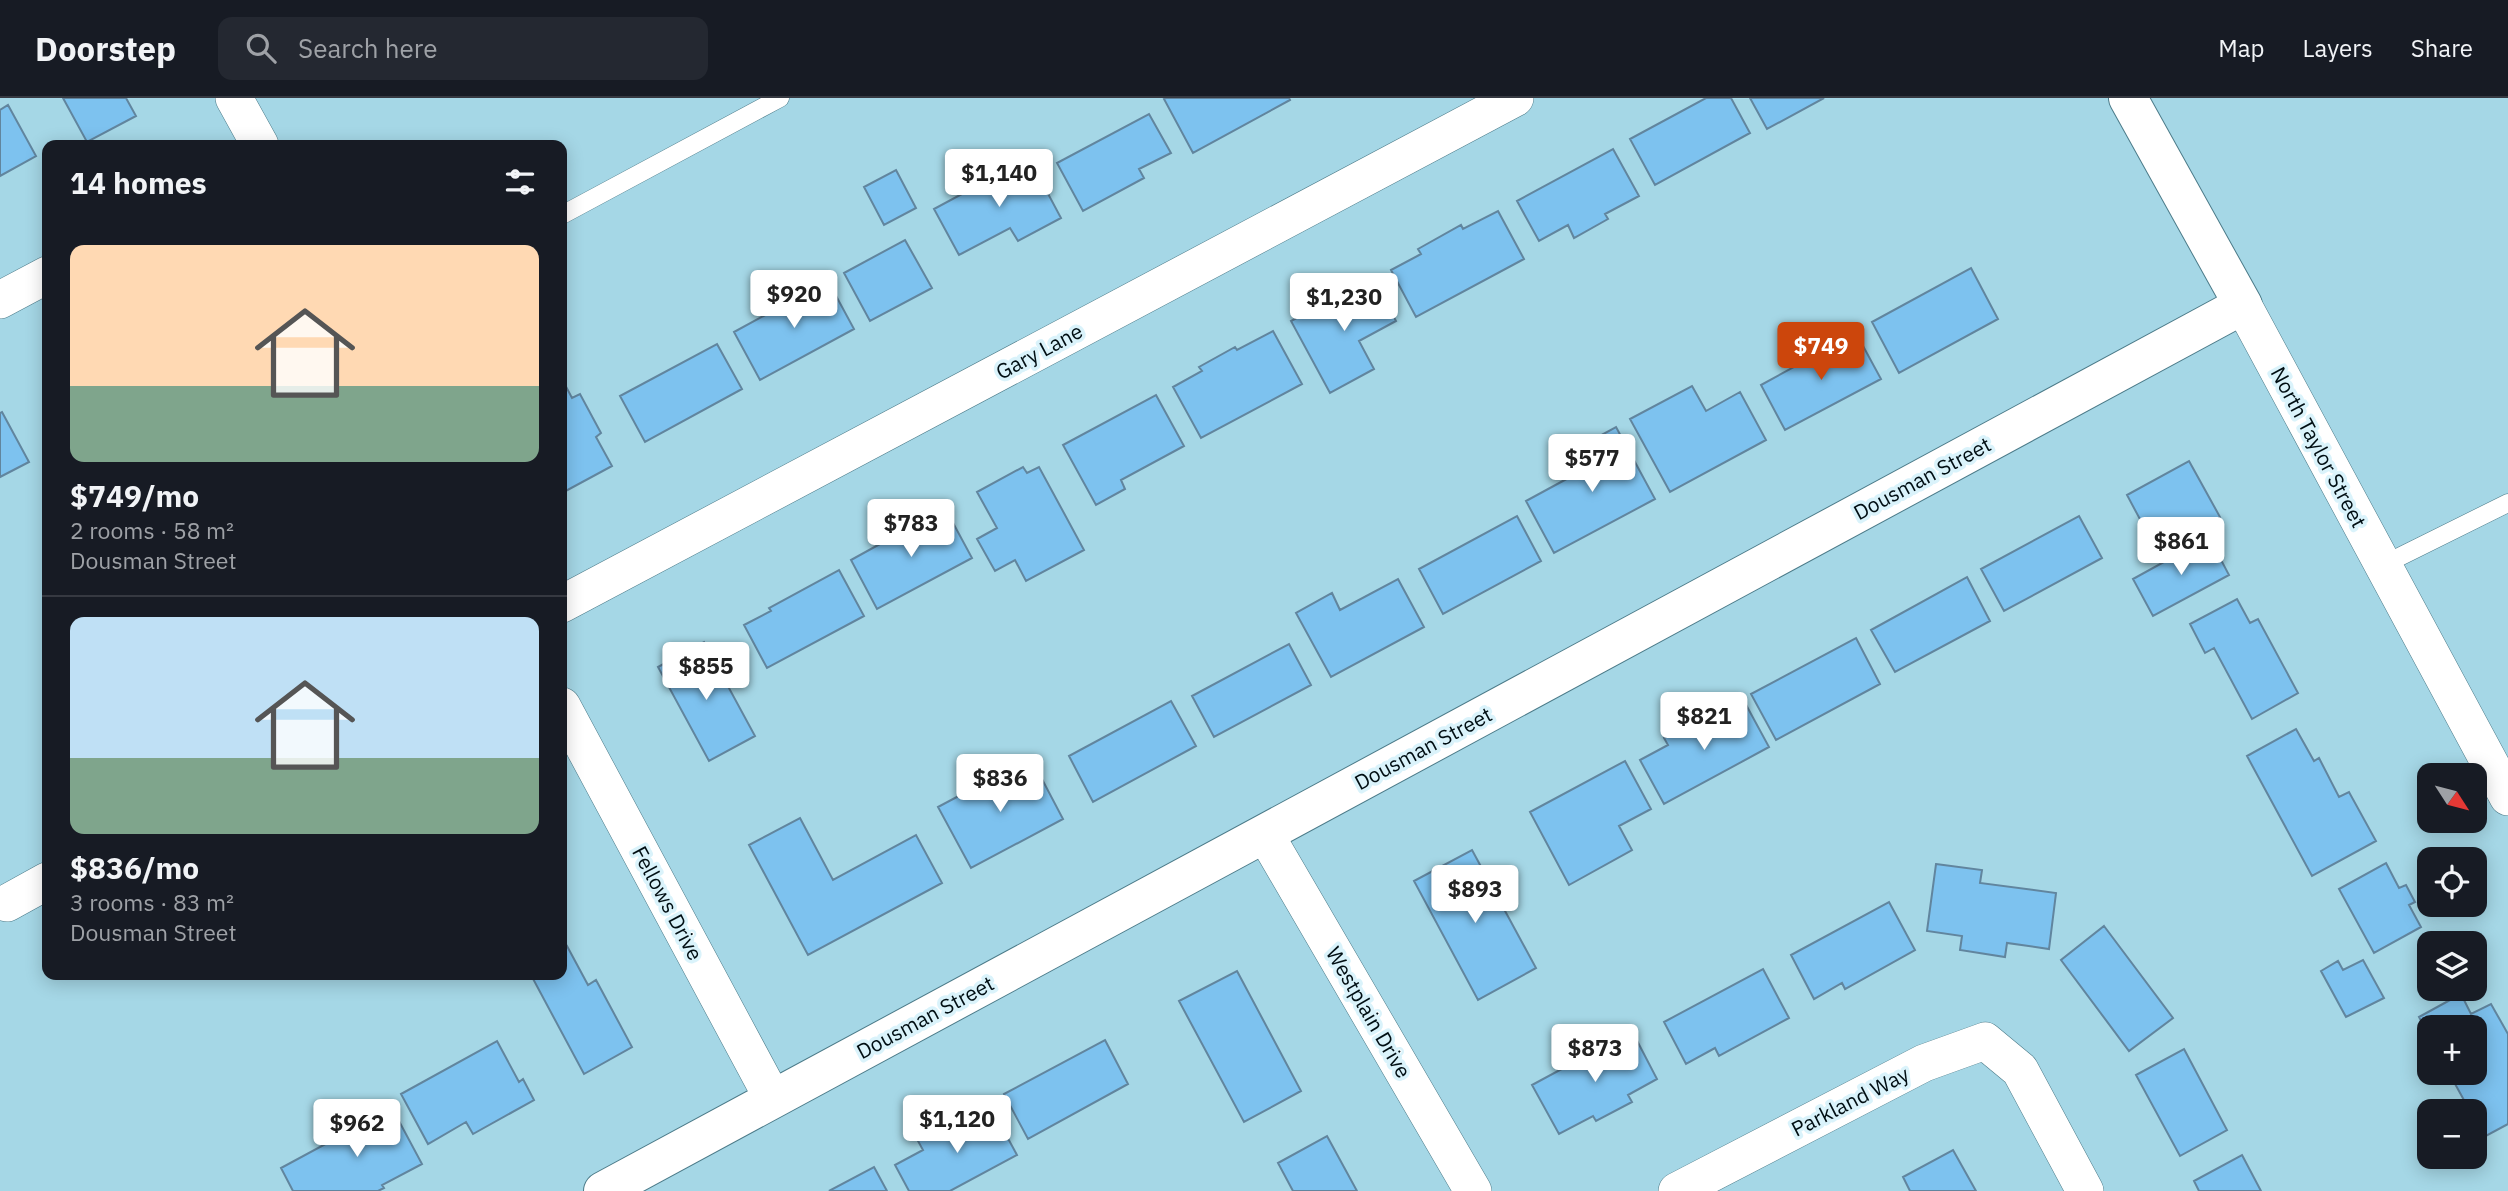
<!DOCTYPE html>
<meta charset="utf-8">
<style>
body{margin:0;font-family:"IBM Plex Sans",sans-serif;background:#242831;color:#f1f3f6;height:100vh;display:flex;flex-direction:column;font-size:26px;white-space:nowrap}
*{box-sizing:border-box;margin:0}
p{font-size:23px;color:#9ea1a6}
.icon{flex:none;width:38px;height:38px;fill:none;stroke:currentColor;stroke-width:2;stroke-linecap:round;stroke-linejoin:round}
.map{position:relative;flex:1;overflow:hidden}
.panel{position:absolute;left:42px;top:42px;width:525px;height:840px;display:flex;flex-direction:column;background:#171b24;border-radius:14px;box-shadow:0 4px 18px #0003}
.panel>*{flex:none}
.needle{width:46px;rotate:126deg}
.controls{position:absolute;left:2417px;top:665px;display:grid;gap:14px}
.controls a{display:grid;place-items:center;width:70px;height:70px;border-radius:14px;background:#171b24;box-shadow:0 4px 18px #0003;font-size:35px}
.price{position:absolute;translate:-50% -60px;padding:0 16px;border-radius:7px;background:#fff;color:#222;font-size:23px;line-height:46px;filter:drop-shadow(0 2px 4px #0008)}
.price::after{content:'';position:absolute;left:50%;top:42px;width:21px;height:16px;margin-left:-10px;background:inherit;clip-path:polygon(0 0,100% 0,50% 100%)}
.price.on{background:#cc460c;color:#fff}
ul{padding:0;list-style:none}
li{display:grid;align-content:center;gap:14px;height:371px;padding:0 28px}
li+li{border-top:2px solid #363941}
li span{display:grid;place-items:center;height:217px;border-radius:14px;color:#555}
li>.icon{margin-inline-start:auto}
span .icon{width:126px;height:126px;fill:#fffc;stroke-width:1}
li b{font-size:30px}
h2{display:flex;justify-content:space-between;align-items:center;height:84px;padding:0 28px;font-size:30px}
header{display:flex;align-items:center;gap:42px;box-sizing:border-box;height:98px;padding:0 35px;background:#171b24;border-bottom:2px solid #363941}
header strong{font-size:33px}
nav{display:flex;gap:38px;margin-inline-start:auto;font-size:24px}
.search{width:490px;height:63px;background:#242831;display:flex;align-items:center;gap:18px;box-sizing:border-box;padding:0 24px;border-radius:14px;color:#9ea1a6;font-size:26px}
.map>svg:first-child{display:block}
</style>
<header>
<strong>Doorstep</strong>
<div class="search"><svg class="icon" aria-label="search" viewBox="0 0 24 24"><circle cx="10" cy="10" r="6"/><path d="M15 15l6 6"/></svg>Search here</div>
<nav><a>Map</a><a>Layers</a><a>Share</a></nav>
</header>
<div class="map">
<svg width="2508" height="1093" viewBox="0 0 2508 1093">
<rect width="100%" height="100%" fill="#a5d7e6"/>
<path fill="#7dc2ef" stroke="#61859e" stroke-width="2" d="M 63,0 L 126,0 L 136,18 L 87,44 Z
M 1166,0 L 1289,0 L 1290,2 L 1193,55 L 1164,1 Z
M 1706,0 L 1731,0 L 1750,35 L 1655,87 L 1630,41 Z
M 1750,0 L 1824,0 L 1767,31 Z
M 8,7 L 36,58 L 0,78 L 0,12 Z
M 1149,16 L 1171,55 L 1139,71 L 1144,80 L 1083,113 L 1057,65 Z
M 1613,51 L 1639,98 L 1605,116 L 1608,121 L 1574,140 L 1568,127 L 1539,143 L 1517,103 Z
M 1029,60 L 1061,120 L 1018,143 L 1010,130 L 959,157 L 934,111 Z
M 896,72 L 916,110 L 884,127 L 864,89 Z
M 1498,113 L 1524,161 L 1416,219 L 1391,172 L 1421,156 L 1418,151 L 1461,127 L 1463,131 Z
M 905,142 L 932,190 L 870,223 L 844,175 Z
M 1971,170 L 1998,221 L 1899,275 L 1872,224 Z
M 1373,179 L 1396,223 L 1359,243 L 1374,271 L 1330,295 L 1291,223 Z
M 828,183 L 854,231 L 760,282 L 734,234 Z
M 1273,233 L 1302,286 L 1201,340 L 1173,289 L 1202,273 L 1199,269 L 1235,249 L 1237,252 Z
M 1856,235 L 1881,281 L 1785,332 L 1761,287 Z
M 717,246 L 742,291 L 645,344 L 620,298 Z
M 562,281 L 572,300 L 580,296 L 601,335 L 596,339 L 612,368 L 562,395 Z
M 1692,288 L 1706,313 L 1740,294 L 1766,342 L 1670,394 L 1630,321 Z
M 1156,297 L 1184,348 L 1121,382 L 1125,391 L 1096,407 L 1063,347 Z
M 2,314 L 29,364 L 0,379 L 0,315 Z
M 1616,329 L 1655,401 L 1554,455 L 1526,403 L 1596,365 L 1585,346 Z
M 2189,363 L 2220,419 L 2157,453 L 2127,397 Z
M 1023,369 L 1027,375 L 1039,369 L 1084,452 L 1026,483 L 1015,462 L 995,473 L 977,441 L 997,430 L 977,394 Z
M 945,410 L 972,460 L 877,511 L 851,462 Z
M 1517,418 L 1541,463 L 1443,516 L 1419,471 Z
M 2079,418 L 2102,460 L 2004,513 L 1981,471 Z
M 2209,439 L 2229,477 L 2153,518 L 2133,481 Z
M 839,472 L 864,518 L 767,570 L 744,527 L 771,513 L 769,510 Z
M 1967,479 L 1990,523 L 1895,574 L 1871,532 Z
M 1398,481 L 1424,529 L 1331,579 L 1296,515 L 1332,495 L 1340,512 Z
M 2237,501 L 2250,525 L 2258,521 L 2298,595 L 2252,621 L 2214,550 L 2205,555 L 2190,526 Z
M 1856,540 L 1880,586 L 1776,642 L 1751,596 Z
M 704,544 L 755,638 L 709,663 L 658,569 Z
M 1289,546 L 1311,587 L 1214,639 L 1192,598 Z
M 1171,603 L 1196,648 L 1093,704 L 1069,658 Z
M 1744,603 L 1769,649 L 1664,706 L 1640,662 L 1668,647 L 1664,640 L 1705,619 L 1708,623 Z
M 2296,631 L 2314,663 L 2319,660 L 2339,699 L 2349,694 L 2376,743 L 2312,778 L 2247,658 Z
M 1625,663 L 1651,711 L 1619,728 L 1632,752 L 1569,787 L 1530,714 Z
M 1033,664 L 1063,721 L 971,770 L 938,709 L 985,684 L 987,689 Z
M 800,720 L 833,782 L 916,737 L 942,785 L 808,857 L 749,747 Z
M 1472,752 L 1536,870 L 1478,902 L 1414,783 Z
M 2386,765 L 2399,790 L 2406,787 L 2415,804 L 2409,807 L 2421,829 L 2374,855 L 2339,791 Z
M 1936,766 L 1982,772 L 1980,785 L 2056,795 L 2049,851 L 2007,845 L 2005,859 L 1960,852 L 1962,838 L 1927,833 Z
M 1889,804 L 1915,852 L 1845,891 L 1842,885 L 1814,901 L 1791,857 Z
M 2104,828 L 2173,920 L 2129,953 L 2061,862 Z
M 567,848 L 588,887 L 596,882 L 632,949 L 584,976 L 531,877 L 562,877 L 562,851 Z
M 2363,862 L 2384,900 L 2346,919 L 2321,873 L 2338,863 L 2343,872 Z
M 1763,871 L 1789,920 L 1719,958 L 1715,950 L 1686,966 L 1664,924 Z
M 1237,873 L 1301,993 L 1244,1024 L 1179,903 Z
M 2461,896 L 2471,916 L 2491,906 L 2508,936 L 2508,1026 L 2484,1039 L 2474,1022 L 2474,1013 L 2470,1013 L 2449,975 L 2474,975 L 2474,929 L 2429,929 L 2429,938 L 2419,919 Z
M 1632,933 L 1657,981 L 1628,997 L 1632,1004 L 1596,1023 L 1593,1018 L 1559,1036 L 1532,987 Z
M 1105,942 L 1128,986 L 1028,1041 L 1004,996 Z
M 497,943 L 519,984 L 523,981 L 534,1002 L 473,1036 L 466,1024 L 428,1046 L 401,996 Z
M 2184,951 L 2227,1032 L 2180,1058 L 2136,977 Z
M 392,1010 L 422,1066 L 382,1087 L 384,1090 L 378,1093 L 293,1093 L 281,1070 Z
M 992,1011 L 1017,1057 L 950,1093 L 909,1093 L 895,1067 L 923,1052 L 918,1043 L 955,1024 L 958,1030 Z
M 1327,1038 L 1357,1093 L 1293,1093 L 1278,1065 Z
M 1953,1052 L 1976,1093 L 1910,1093 L 1903,1079 Z
M 2242,1057 L 2261,1093 L 2199,1093 L 2194,1083 Z
M 874,1069 L 887,1093 L 829,1093 Z"/>
<g fill="none" stroke-linecap="round" stroke-linejoin="round">
<g stroke="#4c7b89" stroke-width="19">
<path id="lane" d="M 562,117 L 780,0
M 2383,467 L 2508,405"/>
</g>
<g stroke="#4c7b89" stroke-width="38">
<path id="street" d="M 234,0 L 260,47
M 0,202 L 47,177
M 2243,207 L 2508,699
M 562,506 L 1515,0
M 562,608 L 773,1001
M 1265,736 L 1473,1093
M 7,805 L 47,783
M 1677,1093 L 1924,965 L 1985,943 L 2020,972 L 2085,1093"/>
</g>
<g stroke="#4c7b89" stroke-width="40">
<path id="secondary" d="M 603,1093 L 2243,207 L 2128,0"/>
</g>
<use href="#lane" stroke="#fff" stroke-width="18"/>
<use href="#street" stroke="#fff" stroke-width="37"/>
<use href="#secondary" stroke="#fff" stroke-width="38"/>
</g>
<g text-anchor="middle" dominant-baseline="central" stroke-width="7" stroke-linejoin="round" paint-order="stroke">
<g font-size="21" fill="#000e13" stroke="#daf3fb">
<text transform="translate(1039 253) rotate(-28)">Gary Lane</text>
<text transform="translate(2319 349) rotate(62)">North Taylor Street</text>
<text transform="translate(1922 380) rotate(-28)">Dousman Street</text>
<text transform="translate(1423 650) rotate(-28)">Dousman Street</text>
<text transform="translate(668 805) rotate(62)">Fellows Drive</text>
<text transform="translate(1369 914) rotate(60)">Westplain Drive</text>
<text transform="translate(925 919) rotate(-28)">Dousman Street</text>
<text transform="translate(1850 1003) rotate(-27)">Parkland Way</text>
</g>
</g>
</svg>
<div class="controls">
<a><svg class="needle" viewBox="-14 -14 28 28"><path d="M0-13l5 13h-10z" fill="#e53935"/><path d="M0 13l5-13h-10z" fill="#9ea1a6"/></svg></a>
<a><svg class="icon" aria-label="locate" viewBox="0 0 24 24"><circle cx="12" cy="12" r="6"/><path d="M12 2v4M12 18v4M2 12h4M18 12h4"/></svg></a>
<a><svg class="icon" aria-label="layers" viewBox="0 0 24 24"><path d="M12 4l9 5-9 5-9-5zM3 14l9 5 9-5"/></svg></a>
<a>+</a>
<a>−</a>
</div>
<b class="price" style="left:999px;top:111px">$1,140</b>
<b class="price" style="left:794px;top:232px">$920</b>
<b class="price" style="left:1344px;top:235px">$1,230</b>
<b class="price on" style="left:1821px;top:284px">$749</b>
<b class="price" style="left:1592px;top:396px">$577</b>
<b class="price" style="left:911px;top:461px">$783</b>
<b class="price" style="left:2181px;top:479px">$861</b>
<b class="price" style="left:706px;top:604px">$855</b>
<b class="price" style="left:1704px;top:654px">$821</b>
<b class="price" style="left:1000px;top:716px">$836</b>
<b class="price" style="left:1475px;top:827px">$893</b>
<b class="price" style="left:1595px;top:986px">$873</b>
<b class="price" style="left:957px;top:1057px">$1,120</b>
<b class="price" style="left:357px;top:1061px">$962</b>
<section class="panel">
<h2>14 homes<svg class="icon" aria-label="filters" viewBox="0 0 24 24"><path d="M4 7h16M4 17h16"/><circle cx="9" cy="7" r="2"/><circle cx="15" cy="17" r="2"/></svg></h2>
<ul>
<li><span style="background:linear-gradient(#ffd9b3 65%,#7fa58c 0)"><svg class="icon" aria-label="home" viewBox="0 0 24 24"><path d="M3 11l9-7 9 7M6 9v11h12V9"/></svg></span><div><b>$749/mo</b><p>2 rooms · 58 m²</p><p>Dousman Street</p></div></li>
<li><span style="background:linear-gradient(#bfe0f5 65%,#7fa58c 0)"><svg class="icon" aria-label="home" viewBox="0 0 24 24"><path d="M3 11l9-7 9 7M6 9v11h12V9"/></svg></span><div><b>$836/mo</b><p>3 rooms · 83 m²</p><p>Dousman Street</p></div></li>
</ul>
</section>
</div>
